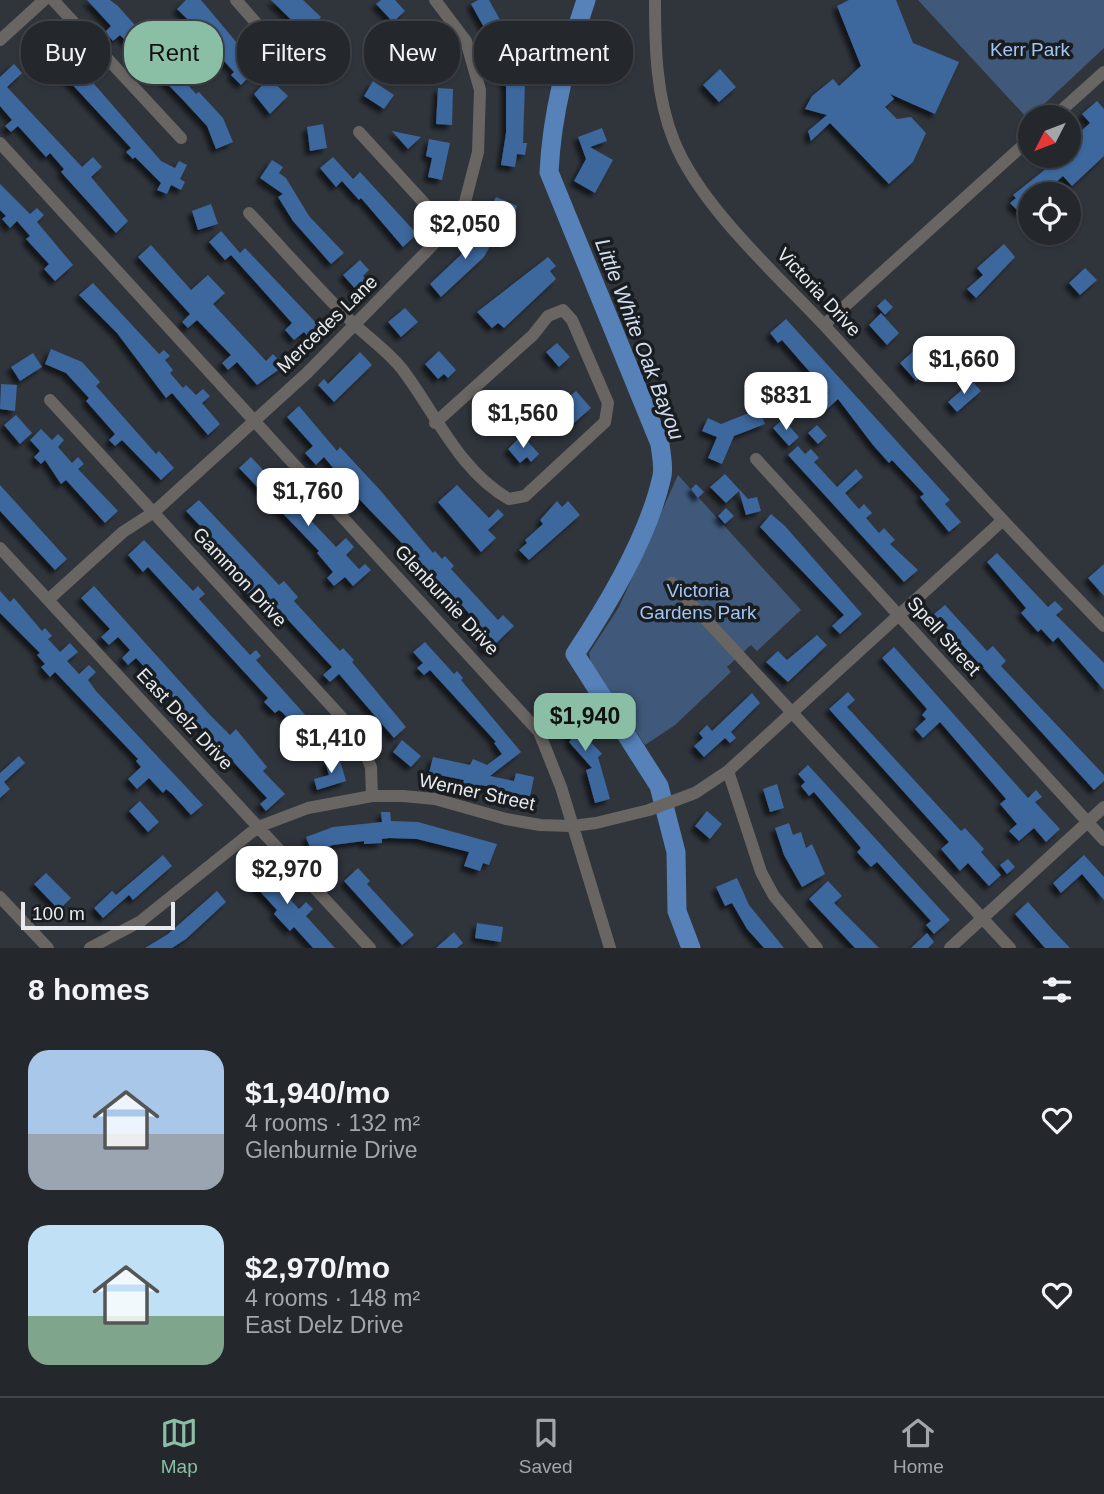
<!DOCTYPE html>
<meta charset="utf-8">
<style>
body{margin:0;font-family:Arial,sans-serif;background:#2c3035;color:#f1f3f6;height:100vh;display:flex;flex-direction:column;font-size:26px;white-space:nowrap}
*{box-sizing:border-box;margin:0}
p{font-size:23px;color:#a3a6aa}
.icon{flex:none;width:38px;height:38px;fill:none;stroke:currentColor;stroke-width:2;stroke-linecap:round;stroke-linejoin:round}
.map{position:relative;height:948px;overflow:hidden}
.drawer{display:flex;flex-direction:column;background:#24282d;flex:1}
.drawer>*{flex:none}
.top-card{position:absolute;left:21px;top:21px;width:700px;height:63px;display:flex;gap:14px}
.needle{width:46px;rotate:228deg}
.fabs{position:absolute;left:1018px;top:105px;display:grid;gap:14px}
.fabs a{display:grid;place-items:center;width:63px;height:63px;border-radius:50%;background:#24282d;box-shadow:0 2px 5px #0004,0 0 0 2px #414449;font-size:35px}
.scale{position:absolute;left:21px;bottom:18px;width:154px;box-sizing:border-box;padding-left:7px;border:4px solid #e7eaef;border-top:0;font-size:19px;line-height:24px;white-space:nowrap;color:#e7eaef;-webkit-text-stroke:5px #1a1d20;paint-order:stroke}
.price{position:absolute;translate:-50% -60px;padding:0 16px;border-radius:14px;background:#fff;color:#222;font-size:23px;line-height:46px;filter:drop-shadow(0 2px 4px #0008)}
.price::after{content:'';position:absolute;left:50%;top:42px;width:21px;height:16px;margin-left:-10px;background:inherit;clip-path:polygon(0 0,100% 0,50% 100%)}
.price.active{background:#8abfa5;color:#111}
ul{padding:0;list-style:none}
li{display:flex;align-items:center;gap:21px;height:175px;padding:0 28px}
li span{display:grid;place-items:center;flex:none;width:196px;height:140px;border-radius:21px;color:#555}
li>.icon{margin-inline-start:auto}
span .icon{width:84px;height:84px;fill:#fffc;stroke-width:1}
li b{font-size:30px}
h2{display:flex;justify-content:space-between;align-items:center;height:84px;padding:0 28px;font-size:30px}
.pill{padding:0 24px;border-radius:28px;background:#24282d;box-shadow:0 2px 5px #0004,0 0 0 2px #414449;font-size:24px;line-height:63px}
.pill.active{background:#8abfa5;color:#111}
.tab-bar{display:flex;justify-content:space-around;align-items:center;height:98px;border-top:2px solid #414449;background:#24282d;font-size:19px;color:#a3a6aa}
.tab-bar a{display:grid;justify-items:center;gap:4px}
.tab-bar .active{color:#8abfa5}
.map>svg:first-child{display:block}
</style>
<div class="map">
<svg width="1104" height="948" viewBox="0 0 1104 948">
<defs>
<filter id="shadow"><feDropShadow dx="-4.5" dy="4.5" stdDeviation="2" flood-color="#0009"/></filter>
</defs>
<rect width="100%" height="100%" fill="#30353c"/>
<path fill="#40597a" d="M 918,0 L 1104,0 L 1104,48 L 1028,119 Z
M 678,475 L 801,610 L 757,651 L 751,645 L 727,667 L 731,672 L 675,725 L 645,745 L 591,664 L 589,653 L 619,607 Z"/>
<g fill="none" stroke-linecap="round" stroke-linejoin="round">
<path stroke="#5681b9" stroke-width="19" d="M 586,0 C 567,57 552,112 549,172 L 660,444 C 661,454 664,466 662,476 C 649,536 609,603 575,654 L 659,786 L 676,852 L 677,911 L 691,948"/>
</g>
<path fill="#3d679e" filter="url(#shadow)" d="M 87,0 L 110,0 L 118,6 L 196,94 L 199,92 L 223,118 L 233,142 L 216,149 L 207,126 L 183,100 L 120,35 L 113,41 L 105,32 L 111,26 Z
M 186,0 L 201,0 L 258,68 L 241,85 L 231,75 L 234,72 L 214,50 L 217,48 L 177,9 Z
M 271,0 L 303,0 L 321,17 L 314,25 L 328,39 L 335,33 L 345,45 L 327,61 L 319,47 Z
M 381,0 L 395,0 L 405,11 L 393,22 L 376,4 Z
M 478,0 L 489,0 L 509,36 L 527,27 L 536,44 L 541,42 L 545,54 L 522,61 L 523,65 L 518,66 L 525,82 L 523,143 L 527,143 L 525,155 L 517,154 L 515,167 L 501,165 L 506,133 L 506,87 L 498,57 L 500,56 L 471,4 Z
M 849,0 L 896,0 L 913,43 L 959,62 L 935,114 L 890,94 L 894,99 L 885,107 L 897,119 L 911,117 L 926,133 L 913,162 L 889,184 L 830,123 L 811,141 L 808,131 L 827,115 L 805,109 L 812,96 L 833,79 L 839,86 L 861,66 L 837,6 Z
M 49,32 L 161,161 L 175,168 L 179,161 L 187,165 L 180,179 L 185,182 L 181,190 L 171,185 L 167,194 L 157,190 L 161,183 L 135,157 L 133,159 L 126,152 L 131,148 L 44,54 L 37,61 L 27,51 Z
M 432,45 L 444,68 L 427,77 L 415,55 Z
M 14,64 L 22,73 L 7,87 L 82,167 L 93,157 L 102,167 L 91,177 L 128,221 L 116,233 L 61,172 L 64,169 L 50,153 L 46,157 L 18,126 L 11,132 L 5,126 L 12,120 L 0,106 L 0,77 Z
M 720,69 L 736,87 L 719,102 L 703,85 Z
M 269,78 L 288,96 L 270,114 L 254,94 Z
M 373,81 L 394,95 L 384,109 L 364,96 Z
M 438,88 L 453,89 L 452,125 L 436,124 Z
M 1097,101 L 1104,109 L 1104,156 L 1072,186 L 1063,176 L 1042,194 L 1031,194 L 1031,204 L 1020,213 L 1010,203 L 1016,198 L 1013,195 L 1062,156 L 1069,156 L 1076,146 L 1071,140 L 1090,123 L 1082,114 Z
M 323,124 L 327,148 L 310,151 L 307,127 Z
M 602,128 L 607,141 L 590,147 L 613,160 L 595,193 L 574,181 L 586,159 L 578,137 Z
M 392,131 L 421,137 L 408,149 Z
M 429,139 L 450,143 L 442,180 L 428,177 L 432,158 L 426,156 Z
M 333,157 L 353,179 L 360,172 L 417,234 L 403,247 L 361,198 L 359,200 L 342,181 L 336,187 L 320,168 Z
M 272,160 L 283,167 L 279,173 L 286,178 L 309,216 L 344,253 L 331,264 L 293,221 L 278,197 L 283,194 L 260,178 Z
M 0,184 L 30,214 L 37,208 L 44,215 L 37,222 L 73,265 L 55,281 L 44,269 L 49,264 L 26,239 L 30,236 L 17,221 L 10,228 L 2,219 L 6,216 L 0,210 Z
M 496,197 L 517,206 L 511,221 L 489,211 Z
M 211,204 L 218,224 L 198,230 L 192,211 Z
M 482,224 L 497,233 L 484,257 L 441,297 L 430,284 L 469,247 Z
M 221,231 L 240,253 L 245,248 L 320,327 L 308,337 L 304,332 L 294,340 L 285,330 L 292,323 L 231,255 L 225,260 L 209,242 Z
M 1004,244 L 1015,257 L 976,298 L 967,289 L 983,275 L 977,268 Z
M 151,245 L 191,290 L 208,275 L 225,293 L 213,304 L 266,361 L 273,354 L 284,366 L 257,385 L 237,362 L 228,370 L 222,363 L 231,355 L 197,320 L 188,328 L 182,322 L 190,314 L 138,257 Z
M 548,257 L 556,266 L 550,271 L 556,279 L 504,328 L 498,323 L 492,328 L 477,312 Z
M 360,260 L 369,270 L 363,276 L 369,282 L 358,292 L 343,275 Z
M 1085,268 L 1097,280 L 1080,295 L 1069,283 Z
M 93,283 L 159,354 L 164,350 L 170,356 L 165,360 L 173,370 L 170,373 L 183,388 L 186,385 L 196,395 L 203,389 L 210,396 L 202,403 L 220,424 L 208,435 L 172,393 L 166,398 L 117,333 L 79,295 Z
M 885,299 L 893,307 L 885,315 L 877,306 Z
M 405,308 L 418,322 L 401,337 L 388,322 Z
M 881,313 L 899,333 L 887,345 L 869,325 Z
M 786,319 L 950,500 L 945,504 L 961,522 L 949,532 L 920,497 L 924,494 L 892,460 L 889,463 L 873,445 L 838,399 L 825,411 L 817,403 L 828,393 L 782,340 L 778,343 L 770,333 Z
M 557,343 L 570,357 L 559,367 L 546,352 Z
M 917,348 L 936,363 L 916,381 L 900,363 Z
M 51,349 L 82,362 L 100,382 L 96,386 L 156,454 L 159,451 L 174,468 L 161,480 L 122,440 L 115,446 L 109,440 L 115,434 L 86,401 L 89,398 L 66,373 L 45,364 Z
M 439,351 L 456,370 L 448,378 L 444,374 L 438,379 L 425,364 Z
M 360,352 L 372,365 L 334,402 L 318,385 L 324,379 L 328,384 Z
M 33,353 L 42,367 L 20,381 L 11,367 Z
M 972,381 L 981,391 L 957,412 L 948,402 Z
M 1,384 L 17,385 L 15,411 L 0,409 Z
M 576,391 L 591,408 L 565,431 L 561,426 L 555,431 L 544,419 Z
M 299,406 L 337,451 L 340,447 L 380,490 L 433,553 L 435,551 L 442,559 L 445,556 L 454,566 L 451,569 L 498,620 L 503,615 L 514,626 L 487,652 L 481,645 L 490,637 L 457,600 L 359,499 L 324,457 L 316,465 L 305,453 L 313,446 L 287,417 Z
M 759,409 L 765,424 L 734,436 L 722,464 L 708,458 L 717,437 L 702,431 L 708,418 L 721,424 Z
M 16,415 L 32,433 L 20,444 L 4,425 Z
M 783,419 L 799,437 L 789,446 L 773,428 Z
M 817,425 L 827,436 L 818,444 L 808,433 Z
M 41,429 L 52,440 L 58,434 L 64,440 L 58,447 L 72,463 L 78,457 L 84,464 L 78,469 L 118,511 L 105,523 L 66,480 L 61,484 L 45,460 L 41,464 L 34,457 L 40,451 L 30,440 Z
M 522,435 L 539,454 L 531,462 L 527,457 L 520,463 L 508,449 Z
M 798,446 L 805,454 L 811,449 L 819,458 L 814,462 L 837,487 L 856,469 L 863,477 L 845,493 L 859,509 L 864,504 L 872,513 L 866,518 L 879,533 L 884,528 L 895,540 L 890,544 L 918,570 L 904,582 L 788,455 Z
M 251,457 L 336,547 L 346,538 L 354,547 L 346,555 L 359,569 L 365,564 L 371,570 L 353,586 L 345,577 L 334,586 L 327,578 L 333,572 L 317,553 L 319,551 L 239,468 Z
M 725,474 L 748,499 L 757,497 L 761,511 L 746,515 L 739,491 L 726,503 L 710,487 Z
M 696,484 L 704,492 L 698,498 L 691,489 Z
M 0,485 L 67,559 L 55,570 L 0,511 Z
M 457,485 L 489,518 L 498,509 L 504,515 L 488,530 L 496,538 L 481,552 L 438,502 Z
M 199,500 L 279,585 L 284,581 L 298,597 L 294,601 L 340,651 L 343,648 L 354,660 L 352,662 L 406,727 L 394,738 L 339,674 L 330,682 L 323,675 L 332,667 L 262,592 L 253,600 L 245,591 L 253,584 L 242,571 L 236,577 L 231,571 L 237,565 L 186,511 Z
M 557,501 L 562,507 L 568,501 L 580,515 L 529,560 L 519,550 L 527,543 L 525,540 L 543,524 L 540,520 Z
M 726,508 L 734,516 L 725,524 L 718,516 Z
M 771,514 L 785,526 L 862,614 L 840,634 L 832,626 L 844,615 L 760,527 Z
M 144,540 L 193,591 L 198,586 L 205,594 L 199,599 L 250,655 L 256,650 L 261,656 L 256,660 L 334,747 L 322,757 L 283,713 L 279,710 L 275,713 L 264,702 L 268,698 L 148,567 L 143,572 L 128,555 Z
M 997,553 L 1048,607 L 1055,601 L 1063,609 L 1056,615 L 1104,663 L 1104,690 L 1058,637 L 1053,642 L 1041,629 L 1038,632 L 1021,613 L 1026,608 L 987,562 Z
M 1104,564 L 1104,596 L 1088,578 Z
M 94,586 L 210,715 L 230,735 L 236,729 L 267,767 L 263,771 L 285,794 L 266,811 L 260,804 L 267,798 L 136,658 L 128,665 L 122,658 L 130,650 L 118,637 L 109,645 L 101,637 L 110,629 L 81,598 Z
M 0,591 L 10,602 L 14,598 L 42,631 L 45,628 L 52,636 L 48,639 L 60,652 L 70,643 L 78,652 L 67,661 L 79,674 L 89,665 L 96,672 L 88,680 L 96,691 L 203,805 L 191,815 L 172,794 L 166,789 L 163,793 L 149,778 L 137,789 L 128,779 L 141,767 L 136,761 L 138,759 L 55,672 L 50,677 L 41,667 L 45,664 L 37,655 L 40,653 L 0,613 Z
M 945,605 L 987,651 L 993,646 L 1006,661 L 1001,666 L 1104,775 L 1104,781 L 1094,790 L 934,614 Z
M 817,635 L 827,645 L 788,682 L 766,662 L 778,651 L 787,660 Z
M 425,642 L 454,674 L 457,671 L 463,678 L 461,680 L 521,752 L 490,776 L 514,781 L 516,773 L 534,777 L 530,797 L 481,785 L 478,792 L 462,786 L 464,780 L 429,773 L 433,757 L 470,765 L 473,759 L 487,765 L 502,754 L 494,743 L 496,742 L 430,670 L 424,675 L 417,668 L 423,663 L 413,652 Z
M 894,647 L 1028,798 L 1036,790 L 1042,797 L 1035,802 L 1060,829 L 1046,842 L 1034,828 L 1019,841 L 1009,831 L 1017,824 L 1000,804 L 1006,799 L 940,722 L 923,738 L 915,729 L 926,719 L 922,715 L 927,709 L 882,658 Z
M 848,692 L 855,700 L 847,707 L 961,831 L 965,828 L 984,849 L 981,852 L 1001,875 L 989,886 L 968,863 L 960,871 L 941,849 L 949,842 L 829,709 Z
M 752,693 L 760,703 L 731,732 L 736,738 L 730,743 L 725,738 L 704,757 L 694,746 L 703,738 L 699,733 L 707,725 L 712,731 Z
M 569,702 L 580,724 L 576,726 L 602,754 L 598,757 L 610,799 L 595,803 L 586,770 L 592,768 L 569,742 L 571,740 L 556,709 Z
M 402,740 L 421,756 L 411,767 L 393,752 Z
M 19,756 L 25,763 L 4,782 L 10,789 L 0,798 L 0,773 Z
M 339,757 L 346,781 L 317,790 L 314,779 L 329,775 L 325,762 Z
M 808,765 L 950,920 L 934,934 L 926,925 L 931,921 L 877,862 L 871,867 L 857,852 L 861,848 L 814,792 L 809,796 L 801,786 L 805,782 L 798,774 Z
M 777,784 L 784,808 L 770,812 L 763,789 Z
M 140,801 L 159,822 L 148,832 L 129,811 Z
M 707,811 L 722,824 L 710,839 L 695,826 Z
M 381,812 L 390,812 L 391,821 L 418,822 L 497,844 L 489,865 L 483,863 L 480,871 L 464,866 L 469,852 L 417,839 L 389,838 L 382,839 L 382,843 L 364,844 L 364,841 L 333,845 L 312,853 L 306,837 L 333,827 L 382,822 Z
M 789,823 L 793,835 L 801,832 L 806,848 L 812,844 L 825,874 L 802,887 L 784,855 L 775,828 Z
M 163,855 L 172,866 L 133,900 L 129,895 L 103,918 L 94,908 L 112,891 L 116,895 Z
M 1084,855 L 1104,877 L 1104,900 L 1082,874 L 1061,893 L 1053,883 Z
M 1008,859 L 1015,867 L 1007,874 L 1000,865 Z
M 255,861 L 279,885 L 286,879 L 294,889 L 287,896 L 299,909 L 306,902 L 313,909 L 306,916 L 335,948 L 313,948 L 294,927 L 290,931 L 274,914 L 277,910 L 242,872 Z
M 358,868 L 370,881 L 367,884 L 414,935 L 402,945 L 344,881 Z
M 46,873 L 71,898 L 59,910 L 34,884 Z
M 737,878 L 749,905 L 784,948 L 764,948 L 747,929 L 732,903 L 725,906 L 716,887 Z
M 828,881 L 842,896 L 834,903 L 879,948 L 855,948 L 809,899 Z
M 217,891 L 226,902 L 186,939 L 172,948 L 145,948 L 168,934 Z
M 1028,902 L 1052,929 L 1070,948 L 1045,948 L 1015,914 Z
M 477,923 L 503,927 L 501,942 L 475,938 Z
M 454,932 L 463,943 L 457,948 L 436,948 Z
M 927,933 L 934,942 L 928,948 L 911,948 Z"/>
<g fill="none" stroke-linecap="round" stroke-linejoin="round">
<path stroke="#696562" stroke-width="12" d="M 53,0 L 181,138
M 236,0 L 287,58
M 655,0 C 655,47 656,97 674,141 C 700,206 777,275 825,326 C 917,427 1008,528 1104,626
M 0,40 L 44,0
M 1054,117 L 1104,72
M 359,132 L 448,229
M 0,143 L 539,732 L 561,787 L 610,948
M 249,213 C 283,249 316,287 351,321 C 368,338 387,350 402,369 C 435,412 459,471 509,499 L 525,496 L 605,422 L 608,403 L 572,320 L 563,310 L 548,316 L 533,335 L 435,423
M 824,325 L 1031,138
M 50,400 L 357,734 L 371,767 L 372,796
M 756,459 L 1104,840
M 0,548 L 370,948
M 672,583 L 1010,948
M 48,600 L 123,532 L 154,512 L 307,373 L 425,253 L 448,229 L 465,202 L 478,152 L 480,90 L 466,41 L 435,0
M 728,771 L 761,872 L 774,896 L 817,948
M 0,897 L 48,948
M 90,948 L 141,921 L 258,827 L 308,808 L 372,796 L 403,796 L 435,799 L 506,819 L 540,825 L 572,826 L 596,823 L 649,810 L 695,793 L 728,771 L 1003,520
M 950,948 L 1104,807"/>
</g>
<g text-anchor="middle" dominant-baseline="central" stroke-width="7" stroke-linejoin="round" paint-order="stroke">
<g font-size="19" fill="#a1c5f4" stroke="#1a1d20">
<text x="1030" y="49">Kerr Park</text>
<text x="698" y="590">Victoria<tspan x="698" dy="22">Gardens Park</tspan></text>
</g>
<g font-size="19" fill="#e7eaef" stroke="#1a1d20">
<text transform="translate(819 292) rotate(47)">Victoria Drive</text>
<text transform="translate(327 324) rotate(-44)">Mercedes Lane</text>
<text transform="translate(240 577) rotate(47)">Gammon Drive</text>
<text transform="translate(447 600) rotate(47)">Glenburnie Drive</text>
<text transform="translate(944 636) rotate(48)">Spell Street</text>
<text transform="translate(185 719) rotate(47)">East Delz Drive</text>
<text transform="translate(477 792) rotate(12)">Werner Street</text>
</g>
<g font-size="21" font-style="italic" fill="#d2deee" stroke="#1a1d20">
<text transform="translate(640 339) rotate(69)">Little White Oak Bayou</text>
</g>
</g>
</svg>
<div class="fabs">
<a><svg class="needle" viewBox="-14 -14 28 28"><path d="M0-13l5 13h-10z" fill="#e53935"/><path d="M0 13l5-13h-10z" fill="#a3a6aa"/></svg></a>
<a><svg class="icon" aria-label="locate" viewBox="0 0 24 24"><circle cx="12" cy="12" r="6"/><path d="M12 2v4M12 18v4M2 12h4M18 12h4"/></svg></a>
</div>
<div class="scale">100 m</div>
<b class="price" style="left:465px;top:261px">$2,050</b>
<b class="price" style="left:964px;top:396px">$1,660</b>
<b class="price" style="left:786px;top:432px">$831</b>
<b class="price" style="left:523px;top:450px">$1,560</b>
<b class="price" style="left:308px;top:528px">$1,760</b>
<b class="price active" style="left:585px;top:753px">$1,940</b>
<b class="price" style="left:331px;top:775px">$1,410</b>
<b class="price" style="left:287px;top:906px">$2,970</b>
<div class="top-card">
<a class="pill">Buy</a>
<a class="pill active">Rent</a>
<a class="pill">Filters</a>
<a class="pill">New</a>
<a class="pill">Apartment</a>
</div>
</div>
<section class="drawer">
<h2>8 homes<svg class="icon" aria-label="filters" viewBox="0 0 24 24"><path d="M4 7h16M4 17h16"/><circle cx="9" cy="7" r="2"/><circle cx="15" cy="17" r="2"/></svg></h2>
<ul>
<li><span style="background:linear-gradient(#a9c7e8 60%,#9aa5b1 0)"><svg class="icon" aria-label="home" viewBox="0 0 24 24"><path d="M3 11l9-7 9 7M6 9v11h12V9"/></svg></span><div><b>$1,940/mo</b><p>4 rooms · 132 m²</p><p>Glenburnie Drive</p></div><svg class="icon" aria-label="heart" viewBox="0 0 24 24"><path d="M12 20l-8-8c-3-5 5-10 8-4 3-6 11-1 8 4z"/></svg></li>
<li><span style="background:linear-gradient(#bfe0f5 65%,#7fa58c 0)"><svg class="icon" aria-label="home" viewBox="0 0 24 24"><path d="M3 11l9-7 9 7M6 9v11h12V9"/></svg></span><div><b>$2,970/mo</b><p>4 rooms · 148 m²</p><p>East Delz Drive</p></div><svg class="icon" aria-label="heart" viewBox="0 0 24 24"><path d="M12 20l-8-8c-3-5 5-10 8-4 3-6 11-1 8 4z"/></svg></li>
</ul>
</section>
<nav class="tab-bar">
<a class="active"><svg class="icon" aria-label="map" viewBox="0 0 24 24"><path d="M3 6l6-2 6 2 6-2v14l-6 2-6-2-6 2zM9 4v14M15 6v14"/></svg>Map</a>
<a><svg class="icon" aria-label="saved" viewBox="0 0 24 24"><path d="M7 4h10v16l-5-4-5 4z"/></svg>Saved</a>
<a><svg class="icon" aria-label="home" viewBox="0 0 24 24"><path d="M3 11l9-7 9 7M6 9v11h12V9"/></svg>Home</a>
</nav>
